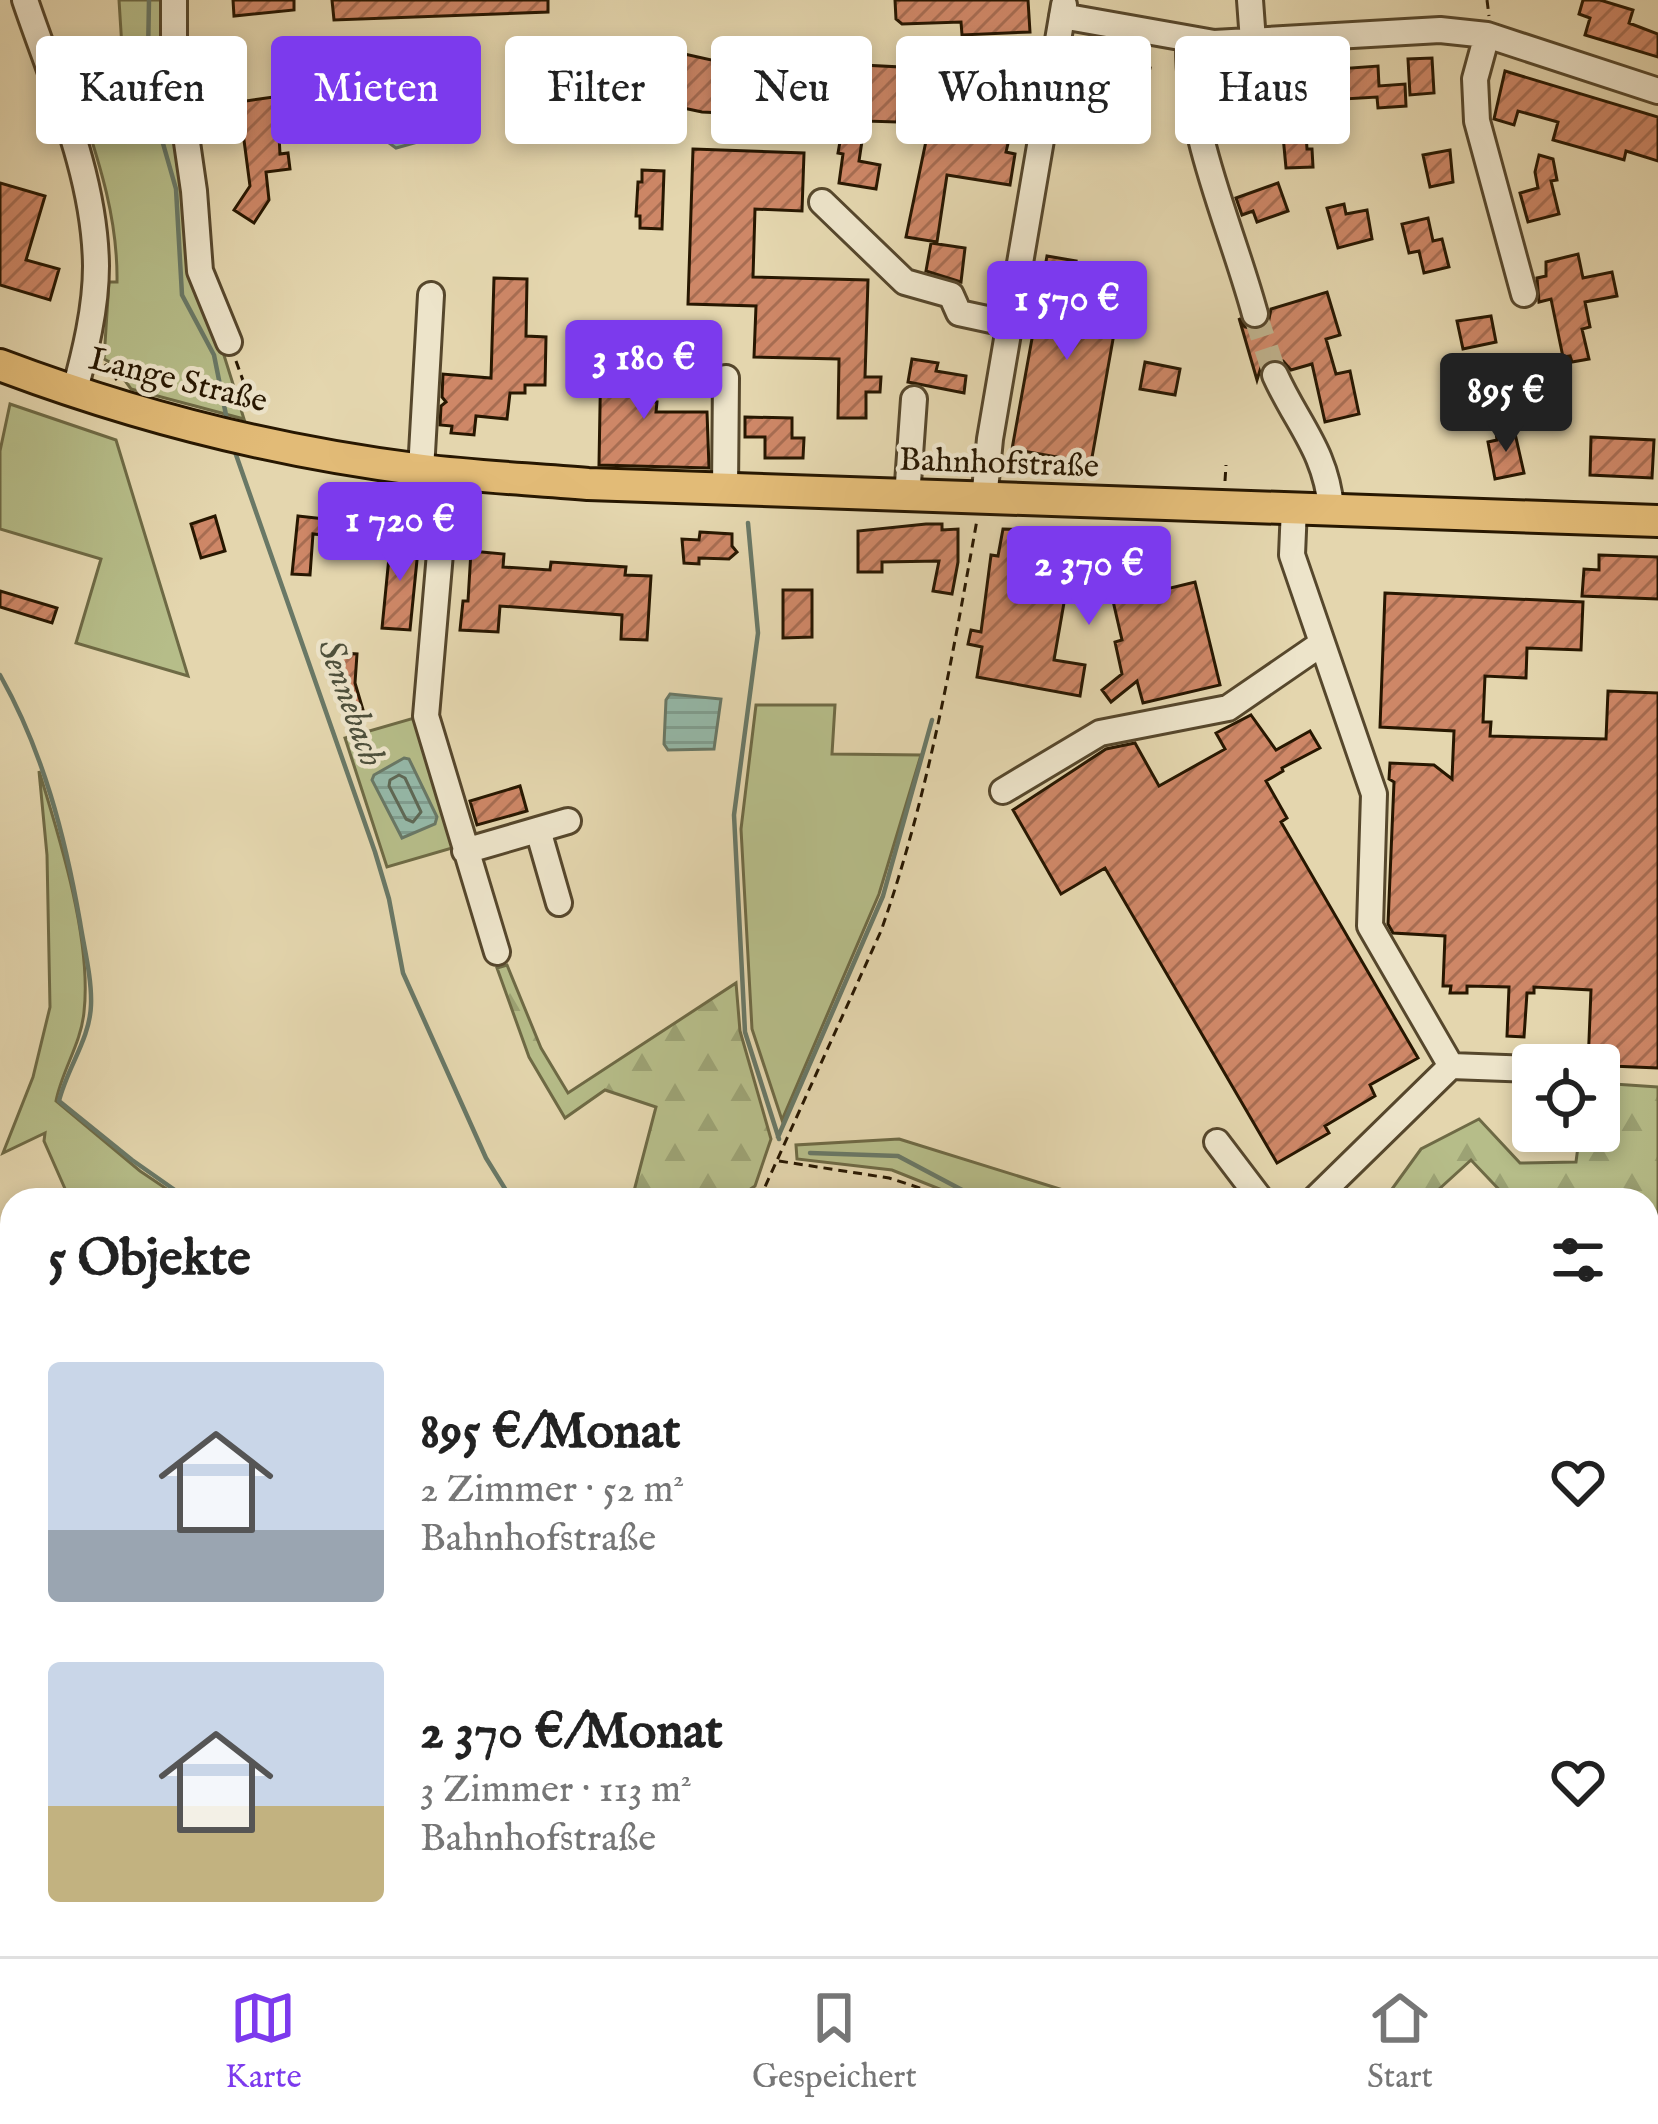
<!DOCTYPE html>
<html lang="de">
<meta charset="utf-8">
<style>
body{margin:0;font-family:"IM FELL English",serif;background:#f6f6f6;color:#222;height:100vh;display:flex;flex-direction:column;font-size:45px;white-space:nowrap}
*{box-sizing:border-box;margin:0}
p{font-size:39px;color:#767676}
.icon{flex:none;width:66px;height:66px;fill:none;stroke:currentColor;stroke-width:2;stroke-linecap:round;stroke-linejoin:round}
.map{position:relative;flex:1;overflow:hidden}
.side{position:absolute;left:0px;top:1188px;width:1659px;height:768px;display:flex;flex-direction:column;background:#fff;border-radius:36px 36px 0 0;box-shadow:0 6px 18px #0003}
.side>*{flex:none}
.hud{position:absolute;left:36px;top:36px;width:1587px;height:108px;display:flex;gap:24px}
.buttons{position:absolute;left:1512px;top:1044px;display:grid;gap:24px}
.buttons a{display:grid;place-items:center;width:108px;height:108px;border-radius:12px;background:#fff;box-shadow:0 6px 18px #0003;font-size:60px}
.price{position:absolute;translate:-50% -102px;padding:0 27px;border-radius:12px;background:#7c3aed;color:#fff;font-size:39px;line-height:78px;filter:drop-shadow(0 3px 6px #0008)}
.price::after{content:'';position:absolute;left:50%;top:72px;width:36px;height:27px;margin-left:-18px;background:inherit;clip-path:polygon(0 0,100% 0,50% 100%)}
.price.on{background:#222;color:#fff}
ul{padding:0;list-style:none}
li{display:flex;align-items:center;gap:36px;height:300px;padding:0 48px}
li span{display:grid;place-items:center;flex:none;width:336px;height:240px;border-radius:12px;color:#555}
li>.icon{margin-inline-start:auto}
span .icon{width:144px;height:144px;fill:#fffc;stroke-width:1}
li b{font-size:51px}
h2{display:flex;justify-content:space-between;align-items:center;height:144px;padding:0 48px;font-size:51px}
.pill{padding:0 42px;border-radius:12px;background:#fff;box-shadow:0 6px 18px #0003;font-size:42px;line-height:108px}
.pill.on{background:#7c3aed;color:#fff}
.tabs{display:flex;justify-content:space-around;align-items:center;height:168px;border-top:3px solid #e0e0e0;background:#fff;font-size:33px;color:#767676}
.tabs a{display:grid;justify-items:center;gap:6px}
.tabs .on{color:#7c3aed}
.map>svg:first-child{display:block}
</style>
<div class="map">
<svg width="1658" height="1956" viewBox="0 0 1658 1956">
<defs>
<pattern id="forest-firs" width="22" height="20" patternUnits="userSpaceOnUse" patternTransform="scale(3)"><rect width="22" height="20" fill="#b6bd89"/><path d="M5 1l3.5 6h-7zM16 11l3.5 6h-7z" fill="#9ca274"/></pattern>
<pattern id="water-rules" width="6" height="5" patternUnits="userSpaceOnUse" patternTransform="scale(3)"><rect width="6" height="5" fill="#95b9a9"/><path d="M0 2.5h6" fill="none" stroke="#809e90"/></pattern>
<pattern id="building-hatch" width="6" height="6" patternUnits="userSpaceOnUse" patternTransform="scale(3)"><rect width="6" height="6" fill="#ce8767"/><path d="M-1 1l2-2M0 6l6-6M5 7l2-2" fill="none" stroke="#a76d52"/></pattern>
</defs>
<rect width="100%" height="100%" fill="#e4d6ae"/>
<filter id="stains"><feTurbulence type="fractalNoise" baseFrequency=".00167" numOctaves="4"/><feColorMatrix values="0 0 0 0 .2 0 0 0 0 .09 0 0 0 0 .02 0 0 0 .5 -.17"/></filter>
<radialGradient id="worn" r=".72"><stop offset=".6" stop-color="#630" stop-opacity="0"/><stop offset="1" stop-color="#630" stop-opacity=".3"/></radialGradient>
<path fill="#b6bd89" stroke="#6e6a45" stroke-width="3" d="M 119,0 L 163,0 L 222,349 L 244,419 L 131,389 L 113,364 L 104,359 L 109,282 L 117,282 C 118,217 98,159 78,97 L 126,112 Z
M 10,404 L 116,440 L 188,676 L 76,643 L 101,559 L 0,529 L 0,451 Z
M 756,705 L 835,705 L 832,754 L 921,755 L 879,894 L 782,1120 L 752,1029 L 741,829 Z
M 421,716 L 459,846 L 387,867 L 345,738 Z
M 39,771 C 60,839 92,941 84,1012 C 81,1044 62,1070 56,1101 L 140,1171 L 183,1200 L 70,1200 L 44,1141 L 45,1133 L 3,1153 L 33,1077 L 50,1007 L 47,855 Z
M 899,1139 L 1095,1200 L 967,1200 L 892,1170 L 797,1159 L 796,1145 Z
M 431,1944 L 556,1944 L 559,1956 L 431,1956 L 428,1950 Z"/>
<path fill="url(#forest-firs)" stroke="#6e6a45" stroke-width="3" d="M 507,965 L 541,1048 L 568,1093 L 736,983 L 740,1031 L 771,1139 L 755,1186 L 734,1200 L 627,1200 L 634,1191 L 656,1107 L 605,1090 L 565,1118 L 529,1057 L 497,968 Z
M 1599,1083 L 1658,1087 L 1658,1290 L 1647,1302 L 1647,1200 L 1509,1200 L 1471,1160 L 1427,1200 L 1384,1200 L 1421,1149 L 1479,1119 L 1520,1163 L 1576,1162 L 1580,1131 L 1599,1131 Z"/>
<path fill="url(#water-rules)" stroke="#697866" stroke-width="3" d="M 398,41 C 420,44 445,50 465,59 L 465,85 L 444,87 L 432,138 L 396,148 L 389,143 L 385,49 Z
M 670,694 L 721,699 L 714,749 L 668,750 L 664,744 L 666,700 Z
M 404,758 L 409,759 L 437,817 L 435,824 L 402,838 L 372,780 L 374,775 Z"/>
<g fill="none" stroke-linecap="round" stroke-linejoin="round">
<path stroke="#5e6855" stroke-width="3" d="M 404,54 L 423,57 L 442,71 L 432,85 L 421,128 L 406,133 L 400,128 L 398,60 Z
M 399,775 L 405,778 L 421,812 L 413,822 L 406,819 L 389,786 L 390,780 Z"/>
<path stroke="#697866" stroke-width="4.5" d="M 149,0 L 148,55 L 162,140 L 176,189 L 182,295 L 214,355 L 227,420
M 234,449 L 375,852 L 389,899 L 403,973 L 486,1158 L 512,1200
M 748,523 L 758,633 L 734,815 L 745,1032 L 779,1139
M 0,675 C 43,751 65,836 80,922 C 84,948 92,978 91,1005 C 90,1039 67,1068 59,1101 L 132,1160 L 189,1200
M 778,1137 L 883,896 L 932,720
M 810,1153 L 898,1156 L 981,1200
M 1058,1944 L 1063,1956"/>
</g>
<path fill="url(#building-hatch)" stroke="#271701" stroke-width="3" d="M 233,0 L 294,0 L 294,10 L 234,16 Z
M 332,0 L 548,0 L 548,12 L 334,20 Z
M 895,0 L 1028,0 L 1030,32 L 962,35 L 961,22 L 902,24 L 896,19 Z
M 1583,0 L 1600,0 L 1633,10 L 1629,23 L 1658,34 L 1658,57 L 1585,35 L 1590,18 L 1579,14 Z
M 1104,46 L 1127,51 L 1125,63 L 1150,68 L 1145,92 L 1133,91 L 1131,103 L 1115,101 L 1113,115 L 1094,112 Z
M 671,51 L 729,64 L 729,58 L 900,67 L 897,122 L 865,121 L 859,161 L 880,165 L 876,189 L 839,183 L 843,154 L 838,153 L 844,119 L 702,112 L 660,103 Z
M 325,57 L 333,83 L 319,86 L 324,103 L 278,117 L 280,154 L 288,153 L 290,169 L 266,172 L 269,200 L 254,223 L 234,210 L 250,186 L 239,102 L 288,95 L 287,89 L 307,83 L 301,64 Z
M 1432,58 L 1434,93 L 1410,95 L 1408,59 Z
M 1323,64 L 1324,70 L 1378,66 L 1379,86 L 1405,84 L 1406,106 L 1378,108 L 1377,97 L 1344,99 L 1343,84 L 1303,86 L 1307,149 L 1312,149 L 1313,167 L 1286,168 L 1282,125 L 1276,125 L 1274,88 L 1235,90 L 1234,69 Z
M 1505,71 L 1658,117 L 1658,161 L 1626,151 L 1624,160 L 1553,140 L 1558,122 L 1518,111 L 1514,125 L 1494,119 Z
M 940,74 L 983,84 L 985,77 L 1022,85 L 1006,152 L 1015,154 L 1010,185 L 947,175 L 937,242 L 906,237 Z
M 693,149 L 804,153 L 802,211 L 755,209 L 753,277 L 868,280 L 865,377 L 881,377 L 880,392 L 866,392 L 866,418 L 838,418 L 839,359 L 754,357 L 756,306 L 688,304 Z
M 1450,150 L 1453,182 L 1430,187 L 1423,155 Z
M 1539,155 L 1553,159 L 1557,180 L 1551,181 L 1559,214 L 1528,222 L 1520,193 L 1538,188 L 1535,172 Z
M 642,170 L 664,171 L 662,229 L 640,228 L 640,216 L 636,216 L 638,182 L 642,182 Z
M 0,183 L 45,196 L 26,260 L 59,269 L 50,300 L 0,285 Z
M 1278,183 L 1288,211 L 1257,222 L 1253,211 L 1242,215 L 1236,198 Z
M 1344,204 L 1346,214 L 1367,210 L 1372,239 L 1338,248 L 1327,208 Z
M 1428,218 L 1433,241 L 1442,239 L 1449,267 L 1424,273 L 1419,251 L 1409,253 L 1402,224 Z
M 931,243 L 965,248 L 961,282 L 926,271 Z
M 1578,254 L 1583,278 L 1612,272 L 1617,296 L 1585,302 L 1590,327 L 1582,329 L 1589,359 L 1572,362 L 1570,356 L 1563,357 L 1551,299 L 1539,302 L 1537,278 L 1546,276 L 1546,262 Z
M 1047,256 L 1076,261 L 1073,274 L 1123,283 L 1091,463 L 1012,449 Z
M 494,278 L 527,279 L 526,336 L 546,337 L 545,385 L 525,385 L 525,393 L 510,393 L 507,419 L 476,416 L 474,435 L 451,433 L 452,426 L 440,425 L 441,406 L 446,402 L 442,397 L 443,374 L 491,378 Z
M 1327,292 L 1340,335 L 1326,339 L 1336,374 L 1350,371 L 1359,414 L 1325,422 L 1312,364 L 1291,370 L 1283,361 L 1269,360 L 1261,367 L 1257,380 L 1239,318 L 1245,327 L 1258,330 L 1268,324 L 1271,309 Z
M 1491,316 L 1496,342 L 1463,349 L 1457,321 Z
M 601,350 L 641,351 L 640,401 L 657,402 L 656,412 L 707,412 L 709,468 L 599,465 Z
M 912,359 L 938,363 L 936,371 L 966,376 L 964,393 L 908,382 Z
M 1145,362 L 1180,369 L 1175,395 L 1140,389 Z
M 745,417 L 792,418 L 792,438 L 804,438 L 803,458 L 765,458 L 765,437 L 745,437 Z
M 1514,429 L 1524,473 L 1495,479 L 1488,442 L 1497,440 L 1496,432 Z
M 1591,437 L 1654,440 L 1652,478 L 1590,475 Z
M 215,516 L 225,551 L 201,558 L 191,524 Z
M 298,516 L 379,525 L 376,549 L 354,547 L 355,538 L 313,534 L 310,575 L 292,574 Z
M 926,524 L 942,524 L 942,530 L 958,529 L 958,562 L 952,594 L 933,591 L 939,561 L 882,562 L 882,572 L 858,572 L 858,531 Z
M 1003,529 L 1029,530 L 1024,557 L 1103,571 L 1138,563 L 1146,594 L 1195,582 L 1220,685 L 1143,703 L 1137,681 L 1111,702 L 1102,690 L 1122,674 L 1115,642 L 1122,640 L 1110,588 L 1080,582 L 1077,599 L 1065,597 L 1054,660 L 1085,665 L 1080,696 L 977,677 L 982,647 L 968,644 L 971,630 L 981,632 L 991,555 L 998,556 Z
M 700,532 L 732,534 L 732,546 L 737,552 L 729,559 L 699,558 L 699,564 L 684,563 L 682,539 L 699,540 Z
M 391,537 L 419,540 L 410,630 L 382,628 Z
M 471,551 L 504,554 L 503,567 L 550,570 L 551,562 L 626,567 L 625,575 L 651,576 L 647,640 L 621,639 L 622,615 L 500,606 L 498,632 L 460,630 L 463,601 L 468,601 Z
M 1599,555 L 1658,557 L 1658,599 L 1582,596 L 1584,569 L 1599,570 Z
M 783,590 L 812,590 L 812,637 L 783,638 Z
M 0,591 L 57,608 L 52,623 L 0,607 Z
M 1385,593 L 1583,602 L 1581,650 L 1527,648 L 1526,678 L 1485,676 L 1483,722 L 1491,722 L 1490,736 L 1606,739 L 1608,691 L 1658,693 L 1658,1068 L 1588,1065 L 1591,990 L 1534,987 L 1534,993 L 1527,993 L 1524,1037 L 1507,1036 L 1509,987 L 1467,986 L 1467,993 L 1450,993 L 1451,986 L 1443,986 L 1445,936 L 1393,933 L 1388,924 L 1394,782 L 1389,779 L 1390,763 L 1434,765 L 1452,779 L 1454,731 L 1380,727 Z
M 342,653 L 357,654 L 355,683 L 366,720 L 353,724 L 339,681 Z
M 1251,715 L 1276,750 L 1310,731 L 1320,748 L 1282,768 L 1283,771 L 1266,781 L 1287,818 L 1281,822 L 1418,1058 L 1370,1085 L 1375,1096 L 1325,1126 L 1329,1133 L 1277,1163 L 1105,868 L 1061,894 L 1013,810 L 1106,749 L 1135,743 L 1159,786 L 1225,749 L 1216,733 Z
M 520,786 L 527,811 L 477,825 L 470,801 Z"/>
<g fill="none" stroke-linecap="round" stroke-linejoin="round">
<path stroke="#beb08b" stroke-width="24" stroke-dasharray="24 12" stroke-linecap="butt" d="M 1255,314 L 1275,375"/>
<g stroke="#56472c" stroke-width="30">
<path id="minor" d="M 25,0 C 54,86 95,174 96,266 C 96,308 85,353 74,393
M 174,0 L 174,52 L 194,191 L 200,271 L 229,342
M 1250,0 L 1253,41
M 1062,16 L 1214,43 L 1440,30 L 1487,35 L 1658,91
M 1487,35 L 1475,79 L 1477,121 L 1524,294
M 1189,39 C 1187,135 1230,222 1255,314
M 822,202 L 905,282 L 951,295 L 959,313 L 1010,324
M 1275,375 C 1297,424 1326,451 1331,508
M 421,470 L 431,295
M 447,472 L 426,716 L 497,952
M 725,489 L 726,378
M 907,497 L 914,399
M 984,500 L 990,439 L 1064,5
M 1294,507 L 1292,555 L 1374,794 L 1370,926 L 1451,1066
M 1003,791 L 1100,733 L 1228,708 L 1321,644
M 538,830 L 559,903
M 465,851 L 568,821
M 1217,1142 L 1261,1200
M 1314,1200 L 1451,1066 L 1533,1069
M 1647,1509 L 1658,1494
M 0,1774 L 12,1801
M 1647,1802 L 1658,1833
M 0,1824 L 12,1817
M 1647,1851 L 1658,1851
M 1098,1944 L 1103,1956
M 963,1956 L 984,1944"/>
</g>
<g stroke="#271701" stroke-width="36">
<path id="major" d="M 0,365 C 135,416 278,452 422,470 C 477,477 533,479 588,484 L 1658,521"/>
</g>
<path stroke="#271701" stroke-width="3" stroke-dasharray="9 6" stroke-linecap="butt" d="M 1487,0 L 1489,16
M 236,361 L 255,414
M 105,364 L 117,380
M 1225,481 L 1226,465
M 779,1161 L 889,1178 L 957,1200
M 759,1200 L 881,931 C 928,797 952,659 977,520
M 414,1956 L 420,1944"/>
<use href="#minor" stroke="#ede4ca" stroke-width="24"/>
<use href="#major" stroke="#e2bb77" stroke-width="30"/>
</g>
<g text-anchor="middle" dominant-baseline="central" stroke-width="9" stroke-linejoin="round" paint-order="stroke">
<g font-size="33" fill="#271701" stroke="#ede4ca">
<text transform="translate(178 381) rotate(14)">Lange Straße</text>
<text transform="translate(999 464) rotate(2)">Bahnhofstraße</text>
</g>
<g font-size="36" font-style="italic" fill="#4e503c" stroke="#ede4ca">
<text transform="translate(350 703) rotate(70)">Sennebach</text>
</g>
</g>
<rect width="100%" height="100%" filter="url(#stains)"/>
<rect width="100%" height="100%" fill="url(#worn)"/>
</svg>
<div class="buttons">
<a><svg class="icon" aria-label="locate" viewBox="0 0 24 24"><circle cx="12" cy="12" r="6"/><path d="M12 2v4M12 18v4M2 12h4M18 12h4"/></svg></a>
</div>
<b class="price" style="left:1067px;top:363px">1 570 €</b>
<b class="price" style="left:644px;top:422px">3 180 €</b>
<b class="price on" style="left:1506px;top:455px">895 €</b>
<b class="price" style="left:400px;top:584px">1 720 €</b>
<b class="price" style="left:1089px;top:628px">2 370 €</b>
<div class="hud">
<a class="pill">Kaufen</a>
<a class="pill on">Mieten</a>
<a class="pill">Filter</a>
<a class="pill">Neu</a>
<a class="pill">Wohnung</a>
<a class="pill">Haus</a>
</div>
<section class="side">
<h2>5 Objekte<svg class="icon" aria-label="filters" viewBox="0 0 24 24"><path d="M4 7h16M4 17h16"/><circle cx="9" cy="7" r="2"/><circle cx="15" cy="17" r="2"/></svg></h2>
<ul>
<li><span style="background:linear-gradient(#c9d6e8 70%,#9aa5b1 0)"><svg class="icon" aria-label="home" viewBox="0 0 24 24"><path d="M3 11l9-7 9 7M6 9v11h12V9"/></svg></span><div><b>895 €/Monat</b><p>2 Zimmer · 52 m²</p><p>Bahnhofstraße</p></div><svg class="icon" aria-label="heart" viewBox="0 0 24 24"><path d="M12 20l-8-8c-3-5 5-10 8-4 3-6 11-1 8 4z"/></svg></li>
<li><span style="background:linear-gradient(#c9d6e8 60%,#c2b280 0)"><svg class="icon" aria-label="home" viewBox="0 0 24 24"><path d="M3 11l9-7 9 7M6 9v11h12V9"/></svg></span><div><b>2 370 €/Monat</b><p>3 Zimmer · 113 m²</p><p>Bahnhofstraße</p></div><svg class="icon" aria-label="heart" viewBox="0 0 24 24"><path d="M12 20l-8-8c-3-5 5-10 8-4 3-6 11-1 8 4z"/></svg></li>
</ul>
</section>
</div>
<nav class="tabs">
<a class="on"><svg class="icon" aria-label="map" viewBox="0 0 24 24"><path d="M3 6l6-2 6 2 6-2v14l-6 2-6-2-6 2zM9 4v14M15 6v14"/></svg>Karte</a>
<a><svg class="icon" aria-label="saved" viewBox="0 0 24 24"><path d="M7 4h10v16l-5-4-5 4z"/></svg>Gespeichert</a>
<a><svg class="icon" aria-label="home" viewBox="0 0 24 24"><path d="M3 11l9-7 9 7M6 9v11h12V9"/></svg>Start</a>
</nav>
